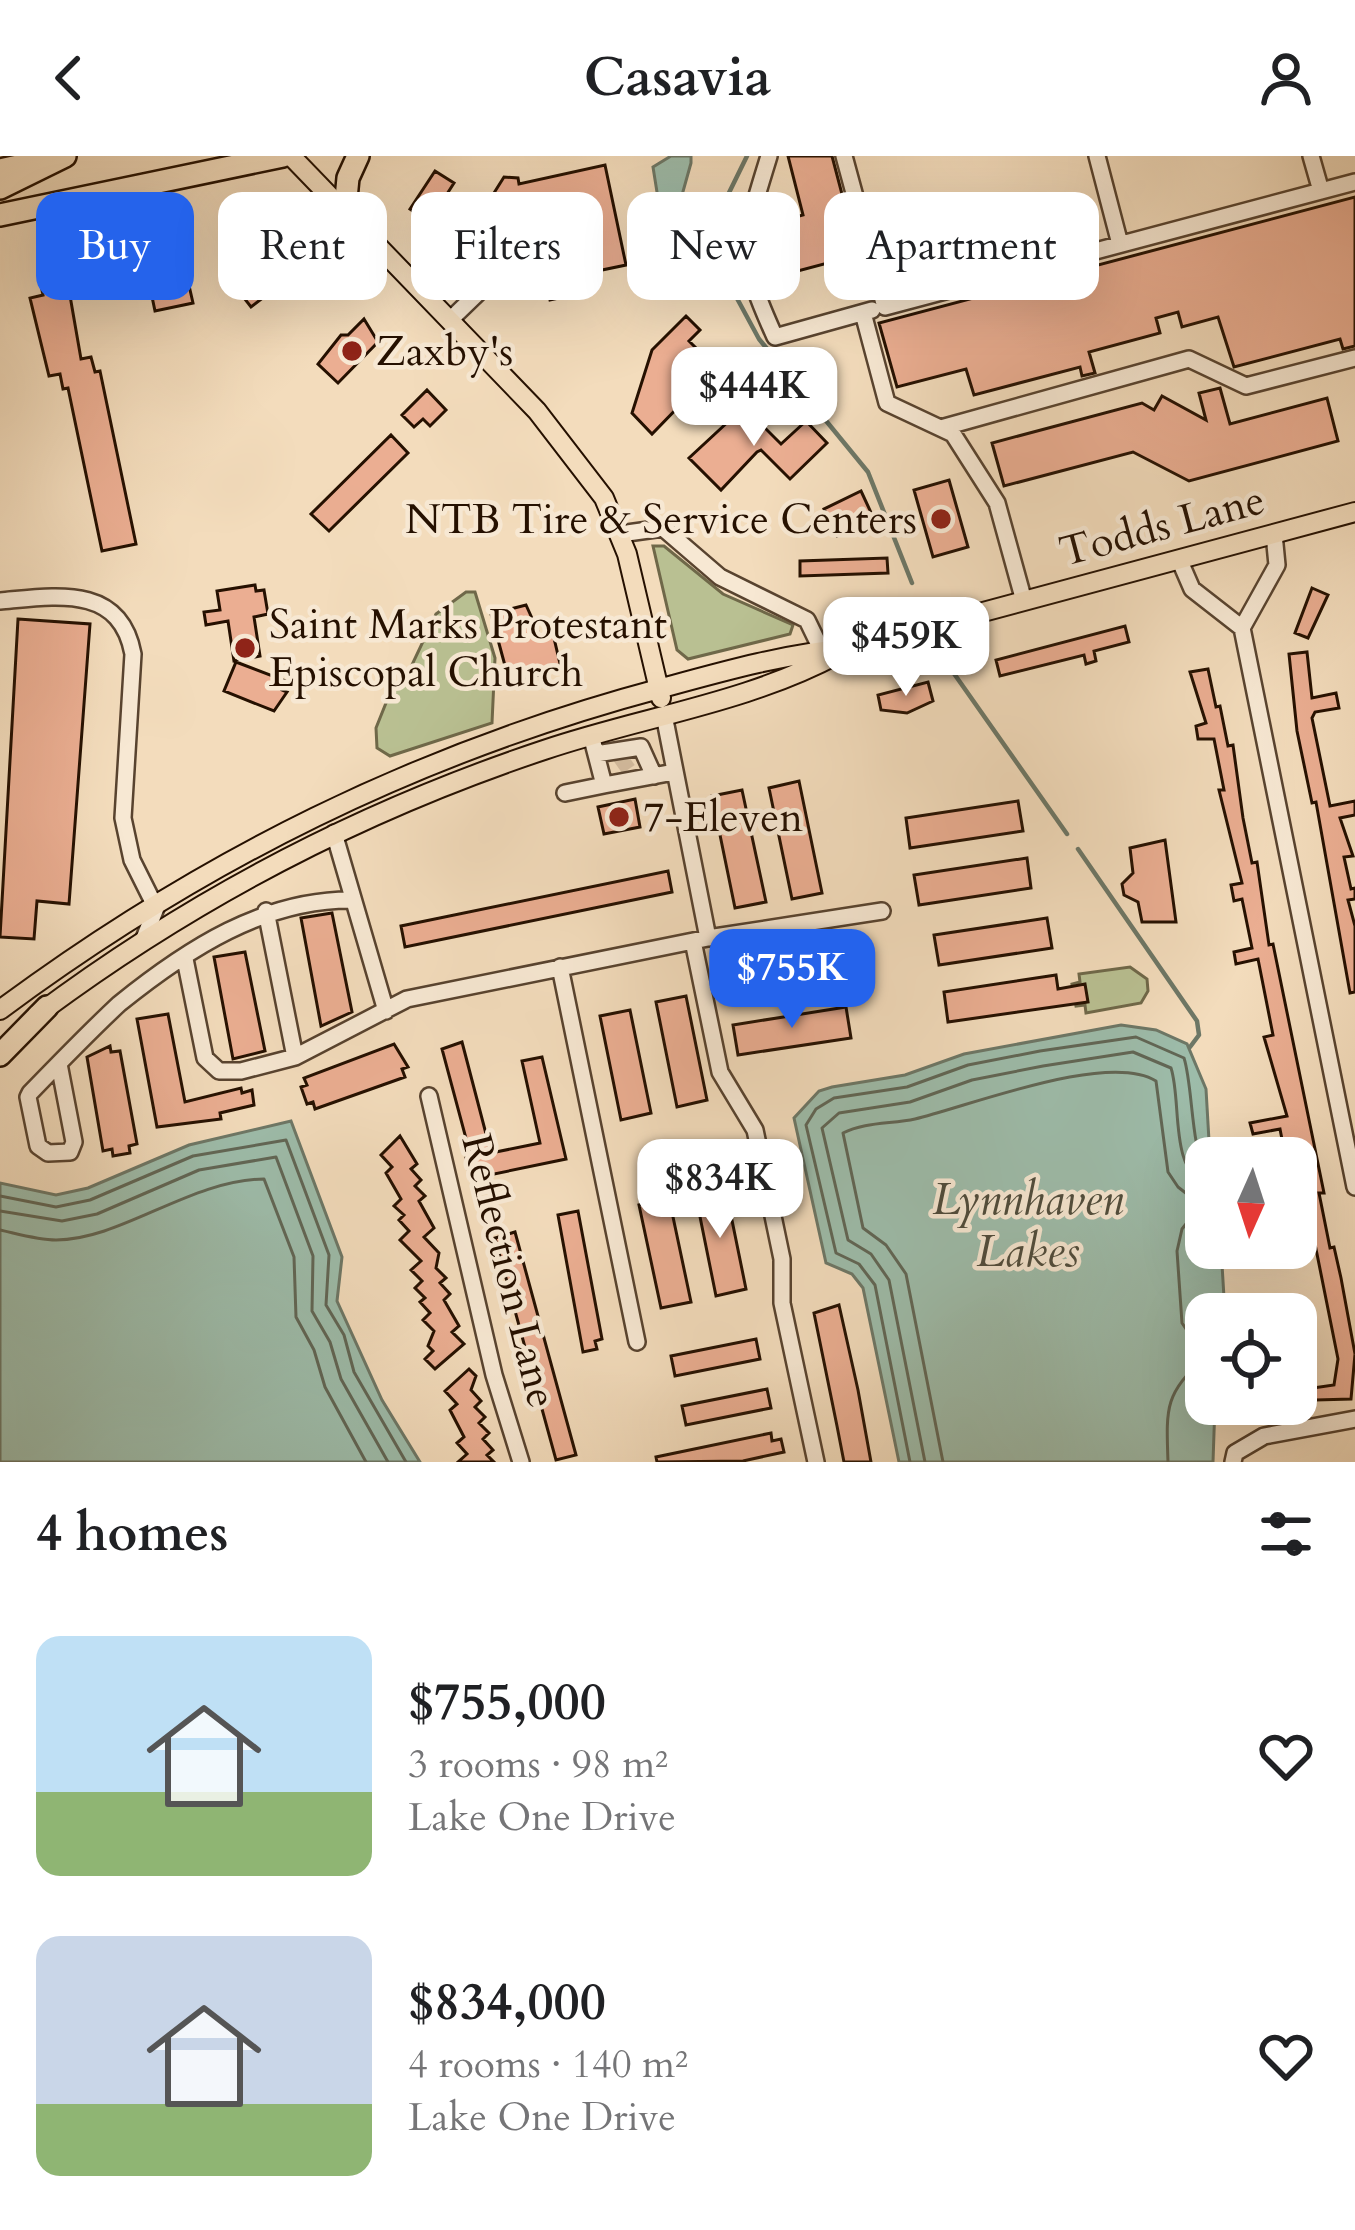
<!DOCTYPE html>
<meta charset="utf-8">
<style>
body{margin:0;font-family:Cardo,serif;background:#f6f6f6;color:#202124;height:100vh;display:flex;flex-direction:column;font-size:45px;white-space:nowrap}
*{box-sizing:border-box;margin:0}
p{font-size:39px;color:#757577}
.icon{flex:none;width:66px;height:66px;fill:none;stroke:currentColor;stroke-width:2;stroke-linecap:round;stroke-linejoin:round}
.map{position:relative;height:1306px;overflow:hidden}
.sheet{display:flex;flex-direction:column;background:#fff;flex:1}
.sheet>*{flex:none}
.banner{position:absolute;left:36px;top:36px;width:1284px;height:108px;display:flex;gap:24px}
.needle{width:78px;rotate:183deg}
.buttons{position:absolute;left:1185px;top:981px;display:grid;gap:24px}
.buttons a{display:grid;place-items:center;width:132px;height:132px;border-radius:24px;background:#fff;box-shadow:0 12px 48px #0002;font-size:60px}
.price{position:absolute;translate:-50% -102px;padding:0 27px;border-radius:24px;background:#fff;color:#222;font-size:39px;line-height:78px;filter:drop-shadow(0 3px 6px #0008)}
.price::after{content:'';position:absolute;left:50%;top:72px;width:36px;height:27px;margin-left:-18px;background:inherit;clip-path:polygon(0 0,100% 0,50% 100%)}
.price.selected{background:#2563eb;color:#fff}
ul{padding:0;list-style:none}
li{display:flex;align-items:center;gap:36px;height:300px;padding:0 36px}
li span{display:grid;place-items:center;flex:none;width:336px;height:240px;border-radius:24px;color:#555}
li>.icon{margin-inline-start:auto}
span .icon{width:144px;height:144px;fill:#fffc;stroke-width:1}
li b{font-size:51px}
h2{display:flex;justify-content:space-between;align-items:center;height:144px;padding:0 36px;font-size:51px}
.tag{padding:0 42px;border-radius:24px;background:#fff;box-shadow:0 12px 48px #0002;font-size:42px;line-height:108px}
.tag.selected{background:#2563eb;color:#fff}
header{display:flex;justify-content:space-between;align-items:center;height:156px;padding:0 36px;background:#fff;font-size:54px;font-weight:600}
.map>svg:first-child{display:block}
</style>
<header><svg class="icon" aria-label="back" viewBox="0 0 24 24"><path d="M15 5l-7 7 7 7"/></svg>Casavia<svg class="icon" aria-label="person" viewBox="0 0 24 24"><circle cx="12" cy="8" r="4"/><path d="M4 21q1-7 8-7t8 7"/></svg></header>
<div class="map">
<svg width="1355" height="1306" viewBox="0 0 1355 1306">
<rect width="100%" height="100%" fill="#f3dcbc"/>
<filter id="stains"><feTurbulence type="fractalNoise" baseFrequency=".00167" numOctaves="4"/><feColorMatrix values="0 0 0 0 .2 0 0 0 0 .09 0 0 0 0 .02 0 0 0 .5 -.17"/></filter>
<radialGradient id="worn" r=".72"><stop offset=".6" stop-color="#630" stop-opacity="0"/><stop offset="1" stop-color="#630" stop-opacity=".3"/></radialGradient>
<path fill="#b9c092" stroke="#6f6849" stroke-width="3" d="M 653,390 L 664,390 L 723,438 L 793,469 L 790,478 L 688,503 L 677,494 Z
M 466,436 L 475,436 L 495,502 L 492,567 L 390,600 L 377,592 L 376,572 L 388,542 L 411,511 L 436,458 Z
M 1130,811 L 1147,823 L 1148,835 L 1141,847 L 1086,857 L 1085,849 L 1076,850 L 1072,828 L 1080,826 L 1079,818 Z"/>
<path fill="#9dbcaa" stroke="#6d7766" stroke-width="3" d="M 671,0 L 691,0 L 691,7 L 677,57 L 667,67 L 660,55 L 653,11 Z
M 1121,869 L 1156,874 L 1187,888 L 1206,933 L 1210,1002 L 1206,1002 L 1206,1092 L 1221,1092 L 1225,1158 L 1206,1158 L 1206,1248 L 1215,1248 L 1213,1306 L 899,1306 L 863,1132 L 852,1118 L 826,1107 L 794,962 L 819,935 L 832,931 L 905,919 L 964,898 Z
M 291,965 L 342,1101 L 337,1145 L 382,1244 L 420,1306 L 0,1306 L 0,1027 L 56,1039 L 88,1032 L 189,989 Z"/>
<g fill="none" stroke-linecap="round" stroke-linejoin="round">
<path stroke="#616655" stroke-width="3" d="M 0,1040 L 56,1051 L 90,1044 L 193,1000 L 286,984 L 329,1099 L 326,1149 L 344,1179 L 354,1216 L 406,1306
M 0,1055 L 62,1065 L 97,1058 L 199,1014 L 276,1001 L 313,1100 L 312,1155 L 330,1186 L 341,1223 L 388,1306
M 0,1074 C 18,1078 38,1084 56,1084 C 121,1084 190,1024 264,1023 L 294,1101 L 296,1161 L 314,1194 L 325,1231 L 366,1306
M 910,1306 L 875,1129 L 859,1108 L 836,1097 L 806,969 L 816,953 L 834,942 L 907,931 L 968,909 L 1040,895 L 1136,881 L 1184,902 C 1193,930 1191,996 1206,1012
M 925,1306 L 889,1124 L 871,1098 L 848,1084 L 822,972 L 839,957 L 910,946 L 972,924 L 1043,910 L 1133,896 L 1171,912 C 1182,946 1169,1013 1206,1028
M 943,1306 L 906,1118 L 886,1089 L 863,1072 L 843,977 C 864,966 892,968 915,963 C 970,950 1108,895 1156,925 L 1168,1016 L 1178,1031 L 1201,1049 L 1182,1073 L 1177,1095 L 1182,1167 L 1205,1201 C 1165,1238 1166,1250 1168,1306"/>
<path stroke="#6d7766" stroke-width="4.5" d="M 747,0 L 723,49 L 726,122 L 759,183 L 868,316 L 912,427
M 936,492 L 1067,678
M 1078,693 L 1197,865 L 1199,879 L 1190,891"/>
</g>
<path fill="#ebae92" stroke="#251000" stroke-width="3" d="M 788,0 L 832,0 L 858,99 L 794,116 L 778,81 L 784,80 L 781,65 L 803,59 Z
M 605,9 L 626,109 L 559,123 L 563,141 L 550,144 L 531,53 L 477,64 L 504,21 L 518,22 L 519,28 Z
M 435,15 L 454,27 L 429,66 L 410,53 Z
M 1355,41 L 1355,190 L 1343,193 L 1340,183 L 1234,211 L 1218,161 L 1182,171 L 1178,156 L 1156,162 L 1160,177 L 1089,196 L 1095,217 L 1082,220 L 1080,211 L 974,239 L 966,213 L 897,231 L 879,167 Z
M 496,78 L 523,105 L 500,127 L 474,100 Z
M 274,84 L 298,115 L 251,151 L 227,120 Z
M 175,97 L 177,104 L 183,103 L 193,147 L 155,155 L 146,112 L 160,109 L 158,101 Z
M 52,117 L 56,136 L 69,134 L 81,203 L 91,201 L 95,216 L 100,215 L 136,388 L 102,395 L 68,232 L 63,233 L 60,218 L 49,220 L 30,142 L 43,139 L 39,120 Z
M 686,160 L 700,174 L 689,185 L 716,212 L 652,278 L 632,257 L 652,194 Z
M 364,163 L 378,186 L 338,227 L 318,208 L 341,179 L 348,179 Z
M 1220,232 L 1230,268 L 1327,242 L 1338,285 L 1189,325 L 1133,296 L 1004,330 L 992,287 L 1142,247 L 1154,254 L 1162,240 L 1206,264 L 1199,237 Z
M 427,234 L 446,254 L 430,270 L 423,263 L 414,271 L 402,259 Z
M 744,251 L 781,288 L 806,265 L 827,287 L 790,323 L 761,294 L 757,296 L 721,334 L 689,302 Z
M 391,279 L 408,297 L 329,375 L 311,358 Z
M 949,324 L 968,391 L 933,401 L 914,334 Z
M 861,335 L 874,363 L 837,380 L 824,353 Z
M 887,402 L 888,417 L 800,420 L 800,405 Z
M 255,429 L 256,435 L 264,434 L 268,458 L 254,461 L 260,500 L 234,505 L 228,465 L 206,469 L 204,456 L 220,454 L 217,435 Z
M 1312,432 L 1328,439 L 1308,482 L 1295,477 Z
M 526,449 L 541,482 L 553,478 L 561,512 L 510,528 L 491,458 Z
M 18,463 L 90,468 L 69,748 L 37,745 L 34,783 L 0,781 Z
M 1125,470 L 1129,486 L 1094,495 L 1096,505 L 1086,508 L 1084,499 L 1000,520 L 996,504 Z
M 1307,496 L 1312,542 L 1336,537 L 1339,552 L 1315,556 L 1312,562 L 1330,650 L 1355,645 L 1355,659 L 1340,662 L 1353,700 L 1344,701 L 1351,733 L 1355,732 L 1355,743 L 1348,744 L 1355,770 L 1355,836 L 1350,837 L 1316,646 L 1312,647 L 1297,575 L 1289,498 Z
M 236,506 L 286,525 L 282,534 L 287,536 L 274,555 L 224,535 Z
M 1208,513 L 1216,551 L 1220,550 L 1228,590 L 1233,589 L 1243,662 L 1252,707 L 1257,706 L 1269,789 L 1273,788 L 1324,1037 L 1319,1037 L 1330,1092 L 1334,1091 L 1341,1122 L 1355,1198 L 1351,1243 L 1316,1244 L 1313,1232 L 1334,1229 L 1338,1203 L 1314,1083 L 1302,1041 L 1296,1042 L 1296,1024 L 1303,1023 L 1297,997 L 1285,999 L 1280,973 L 1253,978 L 1250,967 L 1287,960 L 1264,881 L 1273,879 L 1258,803 L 1236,808 L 1234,796 L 1252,792 L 1242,743 L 1234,745 L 1231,729 L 1242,727 L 1219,634 L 1224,634 L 1214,583 L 1198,583 L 1196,570 L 1206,567 L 1190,516 Z
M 928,526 L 933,545 L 907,557 L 881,554 L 878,539 Z
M 799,625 L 822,737 L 792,743 L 769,632 Z
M 742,634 L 766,746 L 735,752 L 712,640 Z
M 635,643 L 640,671 L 604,678 L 598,651 Z
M 1018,645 L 1023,675 L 910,692 L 906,662 Z
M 1165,684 L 1176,766 L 1142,766 L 1138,746 L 1124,739 L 1122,728 L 1133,717 L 1130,692 Z
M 1027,702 L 1031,732 L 919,749 L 914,719 Z
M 668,715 L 672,736 L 405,791 L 401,770 Z
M 332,757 L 352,856 L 321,870 L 301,762 Z
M 1047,762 L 1052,792 L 939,809 L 934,779 Z
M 839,794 L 843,825 L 730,842 L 725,812 Z
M 245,796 L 265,895 L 233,903 L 214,801 Z
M 1056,819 L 1058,833 L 1085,828 L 1088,846 L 948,866 L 944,836 Z
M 686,840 L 707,944 L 677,951 L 656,846 Z
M 846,851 L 851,882 L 738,899 L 733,869 Z
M 630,854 L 651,957 L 621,964 L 600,860 Z
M 168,858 L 185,946 L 241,932 L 242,937 L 252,934 L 254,949 L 220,957 L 221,963 L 157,971 L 137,863 Z
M 462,886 L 491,997 L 540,987 L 522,905 L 542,901 L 566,1003 L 470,1023 L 466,1002 L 471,1001 L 442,893 Z
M 394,888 L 408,911 L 402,913 L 405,921 L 315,953 L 313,946 L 307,948 L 301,931 L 307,929 L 304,922 Z
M 110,890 L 111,896 L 120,895 L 137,988 L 129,990 L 130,997 L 113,1000 L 112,993 L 103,995 L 87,901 Z
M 400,980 L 417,1008 L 411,1013 L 421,1024 L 415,1030 L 425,1040 L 419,1045 L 434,1072 L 424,1081 L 439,1097 L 436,1112 L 446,1122 L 440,1127 L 450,1138 L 444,1144 L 459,1170 L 452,1176 L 464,1188 L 435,1213 L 425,1203 L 433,1195 L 428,1190 L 434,1175 L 423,1164 L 430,1157 L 420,1146 L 425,1142 L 415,1132 L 422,1125 L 411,1114 L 421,1105 L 400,1084 L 409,1075 L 399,1064 L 404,1059 L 394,1050 L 401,1043 L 386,1017 L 392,1011 L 381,999 Z
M 725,1030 L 746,1133 L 716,1140 L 695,1036 Z
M 669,1042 L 691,1146 L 661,1152 L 639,1049 Z
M 578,1055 L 602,1183 L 595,1185 L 597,1193 L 583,1196 L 558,1059 Z
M 515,1076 L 576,1299 L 556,1304 L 495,1082 Z
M 839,1149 L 858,1234 L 871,1306 L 844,1306 L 837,1270 L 814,1157 Z
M 756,1183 L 760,1203 L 675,1220 L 671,1200 Z
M 469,1213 L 476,1220 L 471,1234 L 481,1245 L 475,1251 L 485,1261 L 479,1267 L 489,1277 L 483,1283 L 493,1294 L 487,1299 L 494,1306 L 458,1306 L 467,1298 L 457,1287 L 464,1281 L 450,1254 L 457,1248 L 445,1235 Z
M 767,1233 L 771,1252 L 686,1269 L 682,1250 Z
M 771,1277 L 772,1285 L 781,1283 L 784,1296 L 743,1305 L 657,1306 L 656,1301 Z"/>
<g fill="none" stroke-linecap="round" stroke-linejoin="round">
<path stroke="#d4bda0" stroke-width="15" stroke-dasharray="15 8" stroke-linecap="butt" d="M 620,601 L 629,614"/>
<g stroke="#58432f" stroke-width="20">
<path id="minor" d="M 769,0 C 742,89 736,94 775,181 L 872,154
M 844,0 L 885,151 L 1355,26
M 1097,0 L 1120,88
M 1311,0 L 1321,35
M 444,90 L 480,135 L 450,164
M 863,157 L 887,247 L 953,278 L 997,347 L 1024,445
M 941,272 L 1189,203 L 1246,230 L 1355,202
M 620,378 L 663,372 L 720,421 L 807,464 L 822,495
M 1179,403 L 1192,433 L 1242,472 L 1355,1031
M 0,445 C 56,440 120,428 133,498 L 123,662 L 132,704 L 156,752 L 143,785
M 1242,472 L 1277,409 L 1274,378
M 664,559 L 708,782
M 591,579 L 604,629 L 674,616
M 596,598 L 641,591 L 654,620
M 565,637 L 604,629
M 334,677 L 386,855
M 266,755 L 295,901
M 693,785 L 720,916 L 755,974 L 782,1103 L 782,1147 L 816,1306
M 185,803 L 205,902 L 219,915 L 241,915 L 295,901 L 407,843 L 708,782 L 882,755
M 560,811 L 637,1186
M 59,908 L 74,986 L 70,996 L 48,997 L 38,990 L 28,941 L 30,937 C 59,907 88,877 119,848 C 187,793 264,743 353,744
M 429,940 L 494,1219 L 521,1306
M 1233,1306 L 1235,1297 L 1264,1280 L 1355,1263"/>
</g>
<g stroke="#251000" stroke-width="22">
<path id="major" d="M 291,0 L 537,255 L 604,342 L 627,398 L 661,542
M 0,854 C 202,704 418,597 662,532 C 724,515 784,498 849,492 L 1355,356
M 37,859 C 192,743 361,655 544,594 C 641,561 747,547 838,498"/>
</g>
<g stroke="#251000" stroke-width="26">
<path id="highway" d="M 0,14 L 36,6
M 0,32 L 65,0
M 345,53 L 348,22 L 358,0
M 0,59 L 283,0
M 0,899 L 47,851"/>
</g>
<use href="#minor" stroke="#f7e8d3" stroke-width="15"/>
<use href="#major" stroke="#f3dcbc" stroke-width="18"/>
<use href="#highway" stroke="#f3dcbc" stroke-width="21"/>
</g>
<g fill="#8f2418" stroke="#f7e8d3" stroke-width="4.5">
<circle cx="352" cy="195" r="12"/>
<circle cx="941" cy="363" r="12"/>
<circle cx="245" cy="492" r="12"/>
<circle cx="619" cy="661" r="12"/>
</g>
<g text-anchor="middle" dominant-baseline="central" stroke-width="9" stroke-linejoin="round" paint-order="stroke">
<g font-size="42" fill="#251000" stroke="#f7e8d3" text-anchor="start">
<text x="376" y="195">Zaxby's</text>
<text x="917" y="363" text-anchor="end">NTB Tire &amp; Service Centers</text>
<text x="269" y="468">Saint Marks Protestant<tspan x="269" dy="48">Episcopal Church</tspan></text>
<text x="643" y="661">7-Eleven</text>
</g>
<g font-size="42" fill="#251000" stroke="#f7e8d3">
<text transform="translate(1162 370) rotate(-15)">Todds Lane</text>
<text transform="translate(509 1115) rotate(76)">Reflection Lane</text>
</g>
<g font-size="45" font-style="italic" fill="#4f4c3c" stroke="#f7e8d3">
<text x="1028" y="1043">Lynnhaven<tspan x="1028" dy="52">Lakes</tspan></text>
</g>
</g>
<rect width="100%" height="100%" filter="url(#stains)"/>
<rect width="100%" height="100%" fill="url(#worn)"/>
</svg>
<div class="buttons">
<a><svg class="needle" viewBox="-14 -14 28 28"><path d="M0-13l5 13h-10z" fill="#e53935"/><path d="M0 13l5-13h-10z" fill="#757577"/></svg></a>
<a><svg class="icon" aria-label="locate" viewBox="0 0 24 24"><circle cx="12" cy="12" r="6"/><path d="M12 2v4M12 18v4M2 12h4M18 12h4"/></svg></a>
</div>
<b class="price" style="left:754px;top:293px">$444K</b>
<b class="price" style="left:906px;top:543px">$459K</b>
<b class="price selected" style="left:792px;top:875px">$755K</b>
<b class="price" style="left:720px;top:1085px">$834K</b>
<div class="banner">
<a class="tag selected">Buy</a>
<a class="tag">Rent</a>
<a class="tag">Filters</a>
<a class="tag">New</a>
<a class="tag">Apartment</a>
</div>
</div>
<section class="sheet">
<h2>4 homes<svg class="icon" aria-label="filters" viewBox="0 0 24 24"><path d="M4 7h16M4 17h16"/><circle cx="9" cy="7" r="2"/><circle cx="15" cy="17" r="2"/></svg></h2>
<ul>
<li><span style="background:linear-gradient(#bfe0f5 65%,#8fb573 0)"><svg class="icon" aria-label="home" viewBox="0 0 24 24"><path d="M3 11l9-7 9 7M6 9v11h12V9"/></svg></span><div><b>$755,000</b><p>3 rooms · 98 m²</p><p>Lake One Drive</p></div><svg class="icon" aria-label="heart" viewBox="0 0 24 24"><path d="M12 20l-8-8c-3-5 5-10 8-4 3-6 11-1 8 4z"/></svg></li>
<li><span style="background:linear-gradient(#c9d6e8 70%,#8fb573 0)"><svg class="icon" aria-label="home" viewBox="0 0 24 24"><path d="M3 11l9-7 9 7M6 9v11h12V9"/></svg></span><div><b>$834,000</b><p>4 rooms · 140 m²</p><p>Lake One Drive</p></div><svg class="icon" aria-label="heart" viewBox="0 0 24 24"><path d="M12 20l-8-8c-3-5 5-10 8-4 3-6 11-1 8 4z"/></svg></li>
</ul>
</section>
